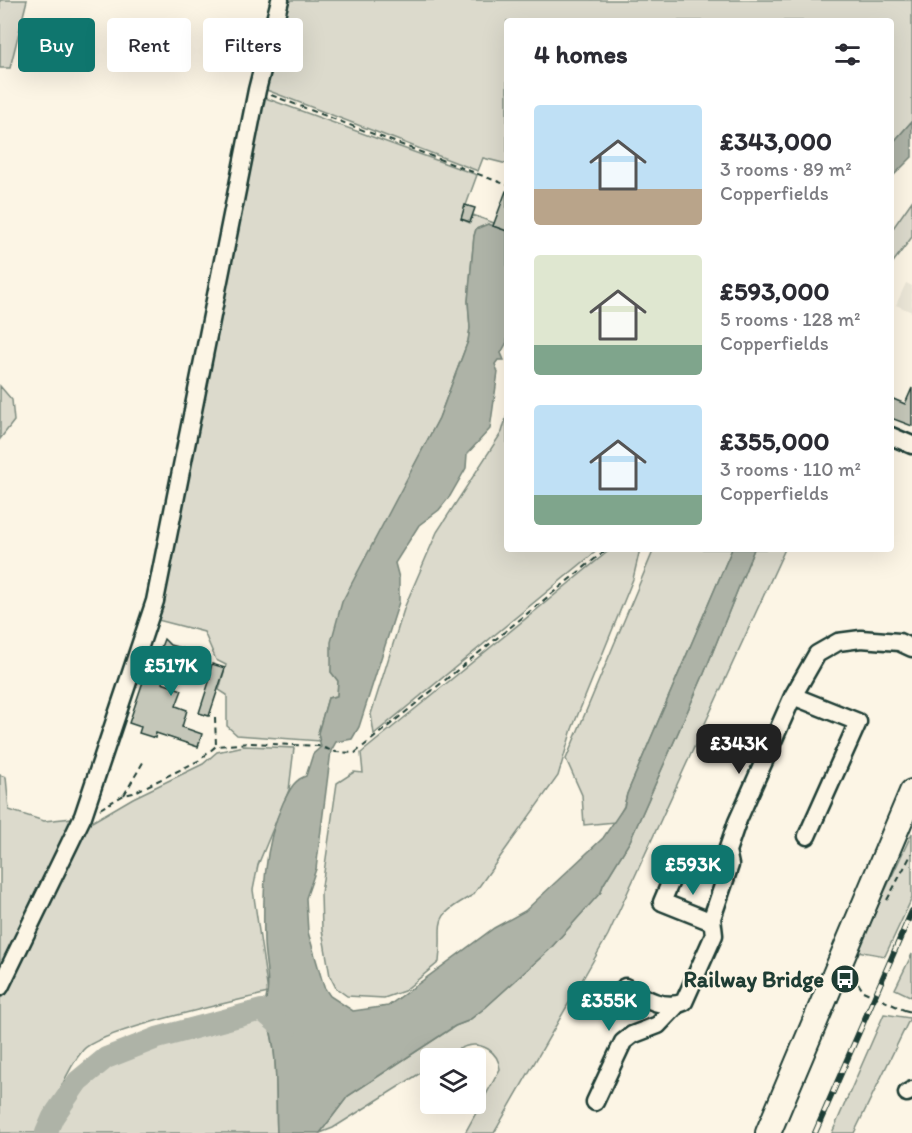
<!DOCTYPE html>
<meta charset="utf-8">
<style>
body{margin:0;font-family:Itim,sans-serif;background:#f7f7f7;color:#2b2b33;height:100vh;display:flex;flex-direction:column;font-size:22px;white-space:nowrap}
*{box-sizing:border-box;margin:0}
p{font-size:20px;color:#7c7c81}
.icon{flex:none;width:33px;height:33px;fill:none;stroke:currentColor;stroke-width:2;stroke-linecap:round;stroke-linejoin:round}
.map{position:relative;flex:1;overflow:hidden}
.side{position:absolute;left:504px;top:18px;width:390px;height:534px;display:flex;flex-direction:column;background:#fff;border-radius:6px;box-shadow:0 6px 24px #0002}
.side>*{flex:none}
.hud{position:absolute;left:18px;top:18px;width:396px;height:54px;display:flex;gap:12px}
.controls{position:absolute;left:420px;top:1048px;display:grid;gap:12px}
.controls a{display:grid;place-items:center;width:66px;height:66px;border-radius:6px;background:#fff;box-shadow:0 6px 24px #0002;font-size:30px}
.price{position:absolute;translate:-50% -51px;padding:0 14px;border-radius:12px;background:#0f766e;color:#fff;font-size:20px;line-height:39px;filter:drop-shadow(0 2px 3px #0008)}
.price::after{content:'';position:absolute;left:50%;top:36px;width:18px;height:14px;margin-left:-9px;background:inherit;clip-path:polygon(0 0,100% 0,50% 100%)}
.price.on{background:#222;color:#fff}
ul{padding:0;list-style:none}
li{display:flex;align-items:center;gap:18px;height:150px;padding:0 30px}
li span{display:grid;place-items:center;flex:none;width:168px;height:120px;border-radius:6px;color:#555}
li>.icon{margin-inline-start:auto}
span .icon{width:72px;height:72px;fill:#fffc;stroke-width:1}
li b{font-size:26px}
h2{display:flex;justify-content:space-between;align-items:center;height:72px;padding:0 30px;font-size:26px}
.chip{padding:0 21px;border-radius:6px;background:#fff;box-shadow:0 6px 24px #0002;font-size:21px;line-height:54px}
.chip.on{background:#0f766e;color:#fff}
.map>svg:first-child{display:block}
</style>
<div class="map">
<svg width="912" height="1133" viewBox="0 0 912 1133">
<rect width="100%" height="100%" fill="#fcf5e5"/>
<filter id="ink" filterUnits="userSpaceOnUse"><feTurbulence type="fractalNoise" baseFrequency=".0167" numOctaves="2"/><feDisplacementMap in="SourceGraphic" scale="12" xChannelSelector="R" yChannelSelector="G"/><feConvolveMatrix kernelMatrix="1 2 1 2 8 2 1 2 1" color-interpolation-filters="sRGB"/></filter>
<g filter="url(#ink)">
<path fill="#ece7d8" d="M 906,283 L 912,286 L 912,312 L 896,305 Z"/>
<path fill="#dcdacc" stroke="#7e8c80" stroke-width="1.5" d="M 0,0 L 27,0 L 10,68 L 0,68 Z
M 282,0 L 912,0 L 912,121 L 891,145 L 891,21 L 507,21 L 507,164 L 483,158 L 478,171 L 264,89 Z
M 260,96 L 477,175 L 461,219 L 470,223 L 473,215 L 494,223 L 493,226 L 488,224 L 476,229 L 474,236 L 468,301 L 470,328 L 468,341 L 439,418 L 356,578 L 332,663 L 331,672 L 338,681 L 337,696 L 328,698 L 318,733 L 320,741 L 237,735 L 227,726 L 227,695 L 219,690 L 226,665 L 216,660 L 204,632 L 154,619 Z
M 912,201 L 912,237 L 891,265 L 891,231 Z
M 0,386 L 12,400 L 14,421 L 0,439 Z
M 507,415 L 507,549 L 599,549 L 374,734 L 371,714 L 405,606 L 437,532 L 502,432 Z
M 611,549 L 640,549 L 633,579 L 572,729 L 558,776 L 473,895 C 428,919 444,921 439,962 L 404,991 L 384,998 L 347,996 L 336,988 L 330,976 L 322,930 L 321,893 L 337,783 L 354,772 L 363,773 L 361,753 Z
M 654,549 L 732,549 L 627,794 L 624,806 L 615,822 L 584,825 L 582,795 L 566,759 Z
M 754,549 L 785,549 L 608,935 L 494,1133 L 465,1133 L 500,1069 C 499,1060 496,1054 488,1049 C 465,1036 451,1059 430,1059 L 430,1067 L 333,1128 L 320,1133 L 348,1096 L 455,1026 L 468,1021 L 486,1007 L 549,950 L 601,892 L 603,885 L 630,841 L 703,676 Z
M 244,746 L 294,748 L 289,790 L 258,865 L 253,890 L 268,993 C 236,1001 100,1030 83,1050 C 67,1069 51,1109 43,1133 L 0,1133 L 0,999 L 85,826 L 133,798 L 203,764 L 217,752 Z
M 0,775 L 6,777 L 9,810 L 44,821 L 73,818 L 0,968 Z
M 912,833 L 912,898 L 885,956 L 857,951 Z
M 912,954 L 912,997 L 895,989 Z
M 262,1010 C 280,1037 275,1100 277,1133 L 46,1133 L 53,1117 L 78,1081 L 106,1058 L 157,1038 Z
M 884,1014 L 910,1018 L 854,1133 L 832,1133 Z"/>
<path fill="#aeb3a7" stroke="#758479" stroke-width="1.5" d="M 912,121 L 912,157 L 891,178 L 891,145 Z
M 488,224 L 507,231 L 507,342 L 501,353 L 504,360 L 498,360 L 495,364 L 498,372 L 490,429 L 467,454 L 466,468 L 450,496 L 439,510 L 419,525 L 395,563 L 399,578 L 399,602 L 359,727 L 352,739 L 336,742 L 331,751 L 316,869 L 306,898 L 308,932 L 324,987 L 330,996 L 353,1011 L 388,1006 L 494,928 L 525,911 L 603,838 L 624,807 L 627,794 L 732,549 L 754,549 L 703,676 L 630,841 L 603,885 L 601,892 L 549,950 L 486,1007 L 468,1021 L 455,1026 L 348,1096 L 320,1133 L 277,1133 C 275,1100 280,1037 262,1010 C 273,989 265,966 264,943 C 263,895 263,847 283,803 C 289,792 293,780 306,776 L 313,754 L 321,747 L 318,733 L 328,698 L 337,696 L 338,681 L 331,672 L 331,642 L 342,602 L 439,418 L 468,341 L 470,328 L 468,301 L 474,236 L 476,229 Z"/>
<g fill="none" stroke-linecap="round" stroke-linejoin="round">
<path stroke="#aeb3a7" stroke-width="22" d="M 46,1133 L 53,1117 L 78,1081 L 106,1058 L 157,1038 L 262,1010 L 286,1031"/>
</g>
<path fill="#c5c7b9" stroke="#1f3d34" stroke-width="1.5" d="M 506,191 L 507,191 L 507,231 L 493,226 Z
M 465,205 L 475,208 L 470,222 L 461,219 Z
M 912,388 L 912,426 L 891,418 L 891,398 L 905,404 Z
M 164,639 L 170,645 L 199,653 L 210,671 L 212,664 L 225,668 L 209,716 L 199,713 L 210,679 L 207,678 L 210,671 L 171,657 L 162,683 L 182,690 L 176,706 L 187,710 L 182,727 L 202,734 L 198,747 L 156,733 L 155,738 L 139,733 L 141,727 L 129,723 L 150,661 L 155,663 Z"/>
<g fill="none" stroke-linecap="round" stroke-linejoin="round">
<g stroke="#1f3d34" stroke-width="21">
<path id="minor" d="M 891,436 L 912,445
M 793,696 L 858,722 L 807,836
M 676,869 L 662,902 L 712,922
M 0,987 L 83,816 L 155,601 L 257,90 L 280,0
M 625,987 C 642,997 664,1011 684,1002 L 714,935 L 712,918 L 730,865 L 727,851 L 737,822 L 793,696 L 817,654 L 838,642 L 861,639 L 899,642 L 912,648
M 907,1093 L 912,1090
M 595,1102 L 623,1042 L 632,1035 L 658,1025 L 677,1005"/>
</g>
<g stroke="#1f3d34" stroke-width="28">
<path id="highway" d="M 768,1133 L 912,792"/>
</g>
<path stroke="#1f3d34" stroke-width="2" stroke-dasharray="6 4.5" stroke-linecap="butt" d="M 271,95 L 507,185
M 215,717 L 216,746
M 124,795 L 145,759
M 100,809 L 124,795 L 133,793 L 200,760 L 216,746 L 250,743 L 318,746 L 336,752 L 355,753 L 607,549
M 887,900 L 912,853
M 856,974 L 855,978 L 863,991
M 904,1010 L 912,1012"/>
<use href="#minor" stroke="#fcf5e5" stroke-width="16"/>
<use href="#highway" stroke="#fcf5e5" stroke-width="24"/>
<g stroke="#1f3d34" stroke-width="6">
<path id="rail" d="M 815,1133 L 912,911"/>
</g>
<use href="#rail" stroke="#fcf5e5" stroke-width="4" stroke-dasharray="11" stroke-linecap="butt"/>
<path stroke="#1f3d34" stroke-width="2" stroke-dasharray="6 4.5" stroke-linecap="butt" d="M 863,991 L 904,1010"/>
</g>
</g>
<defs>
<g id="bus-disc" transform="scale(1.5)"><circle r="9.5" fill="#1f3d34" stroke="#fcf5e5"/><path d="M-5-6H5V4H4V6H2V4H-2V6H-4V4H-5ZM-3.5-4V0h7V-4ZM-3.5 1.2v1.5H-2V1.2ZM2 1.2v1.5H3.5V1.2Z" fill="#fff"/></g>
</defs>
<g fill-rule="evenodd">
<use href="#bus-disc" x="845" y="979"/>
</g>
<g text-anchor="middle" dominant-baseline="central" stroke-width="4.5" stroke-linejoin="round" paint-order="stroke">
<g font-size="22" font-weight="bold" fill="#1f3d34" stroke="#fcf5e5" text-anchor="end">
<text x="824" y="979">Railway Bridge</text>
</g>
</g>
</svg>
<div class="controls">
<a><svg class="icon" aria-label="layers" viewBox="0 0 24 24"><path d="M12 4l9 5-9 5-9-5zM3 14l9 5 9-5"/></svg></a>
</div>
<b class="price" style="left:171px;top:697px">£517K</b>
<b class="price on" style="left:739px;top:775px">£343K</b>
<b class="price" style="left:693px;top:896px">£593K</b>
<b class="price" style="left:609px;top:1032px">£355K</b>
<div class="hud">
<a class="chip on">Buy</a>
<a class="chip">Rent</a>
<a class="chip">Filters</a>
</div>
<section class="side">
<h2>4 homes<svg class="icon" aria-label="filters" viewBox="0 0 24 24"><path d="M4 7h16M4 17h16"/><circle cx="9" cy="7" r="2"/><circle cx="15" cy="17" r="2"/></svg></h2>
<ul>
<li><span style="background:linear-gradient(#bfe0f5 70%,#b9a48a 0)"><svg class="icon" aria-label="home" viewBox="0 0 24 24"><path d="M3 11l9-7 9 7M6 9v11h12V9"/></svg></span><div><b>£343,000</b><p>3 rooms · 89 m²</p><p>Copperfields</p></div></li>
<li><span style="background:linear-gradient(#dfe7d0 75%,#7fa58c 0)"><svg class="icon" aria-label="home" viewBox="0 0 24 24"><path d="M3 11l9-7 9 7M6 9v11h12V9"/></svg></span><div><b>£593,000</b><p>5 rooms · 128 m²</p><p>Copperfields</p></div></li>
<li><span style="background:linear-gradient(#bfe0f5 75%,#7fa58c 0)"><svg class="icon" aria-label="home" viewBox="0 0 24 24"><path d="M3 11l9-7 9 7M6 9v11h12V9"/></svg></span><div><b>£355,000</b><p>3 rooms · 110 m²</p><p>Copperfields</p></div></li>
</ul>
</section>
</div>
